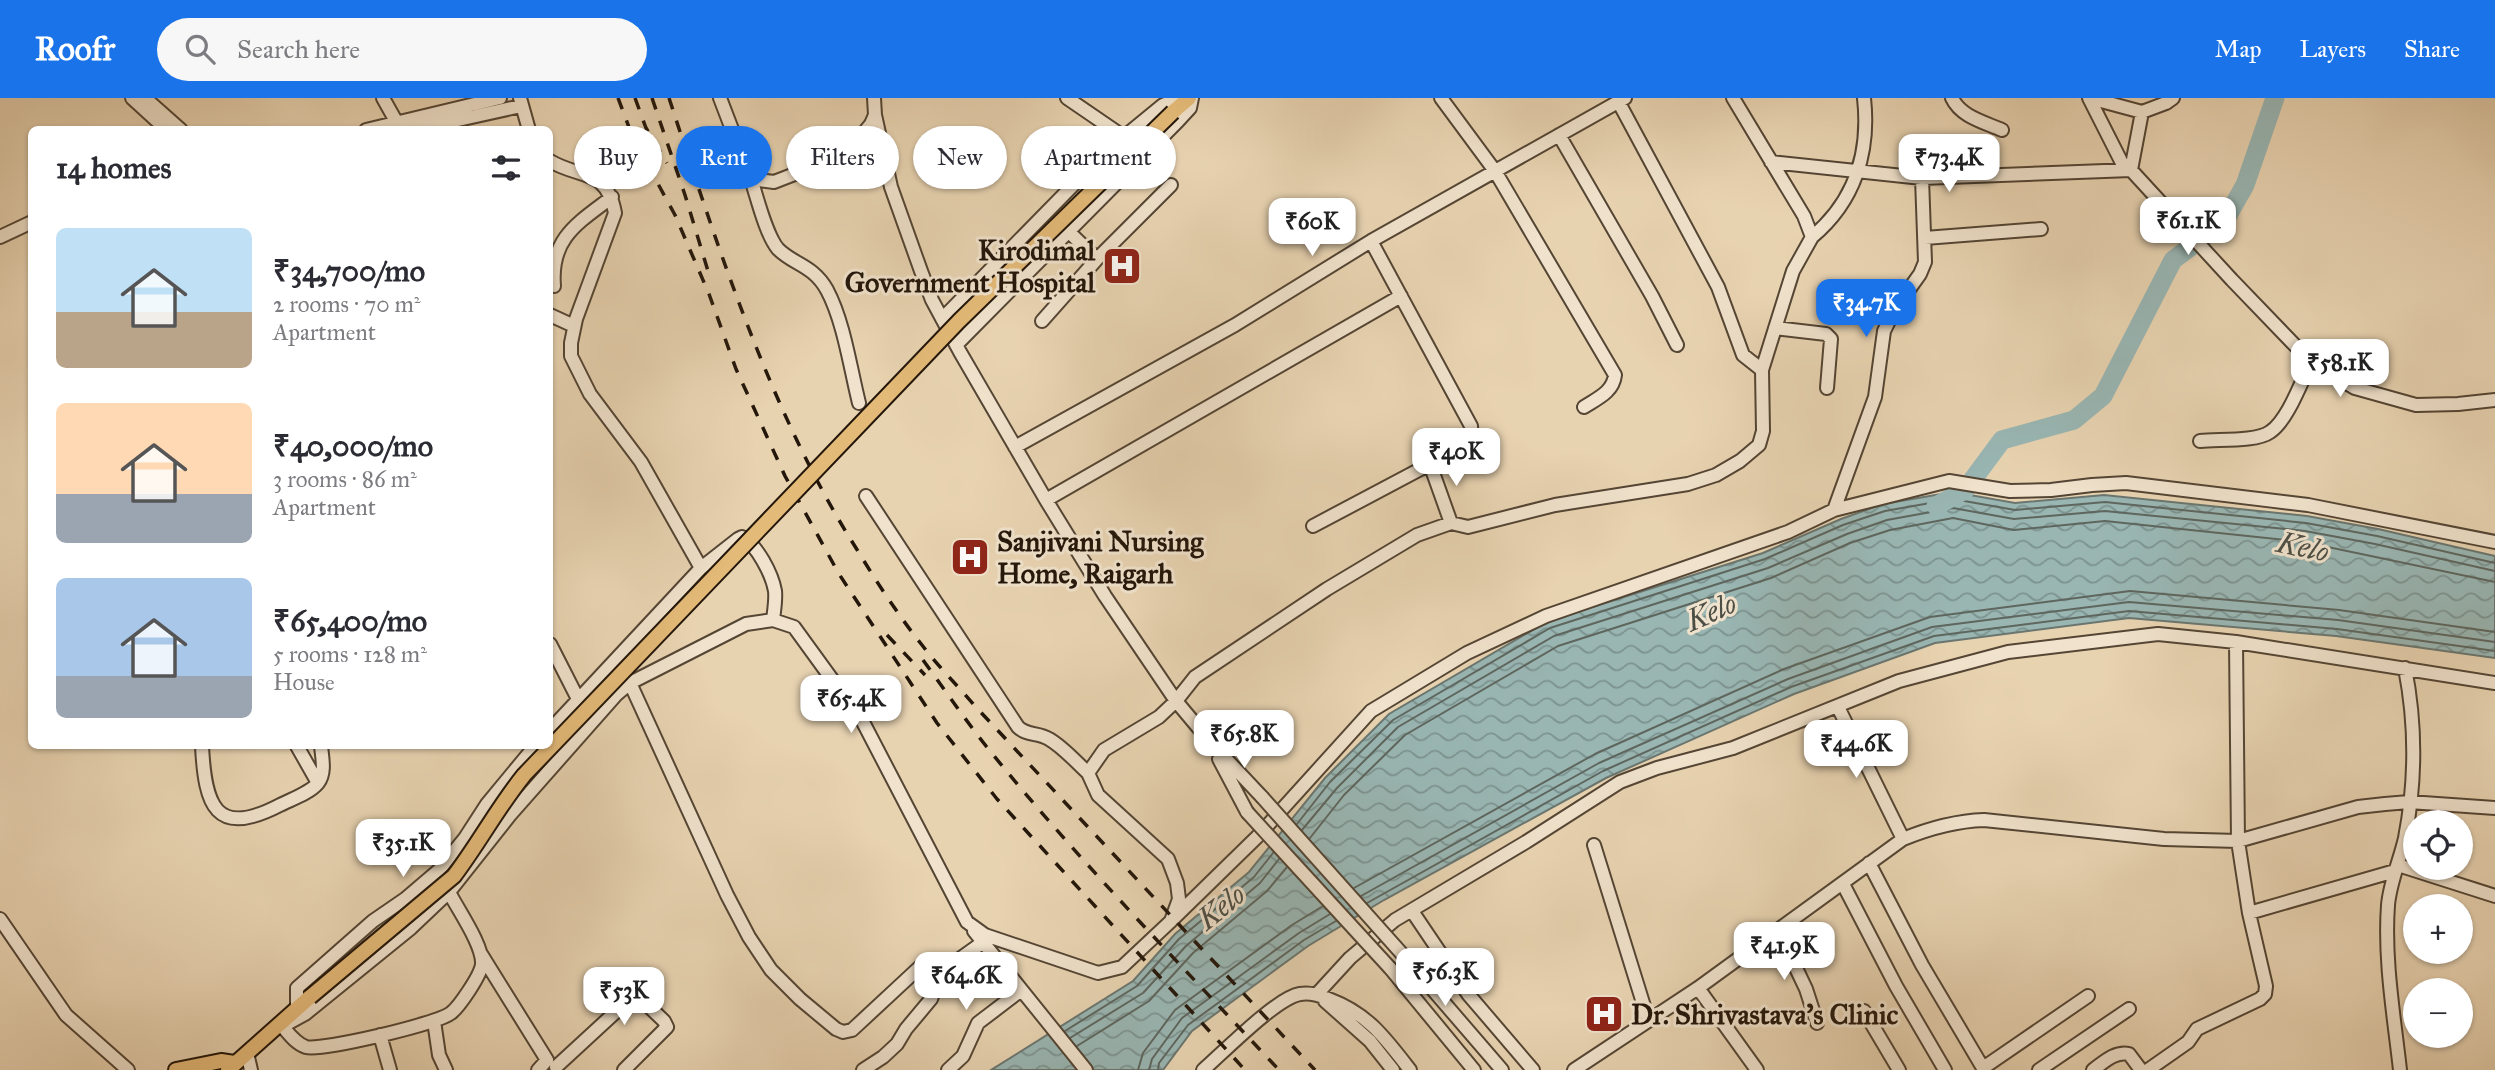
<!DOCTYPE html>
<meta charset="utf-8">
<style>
body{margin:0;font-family:"IM FELL Great Primer",serif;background:#f7f7f7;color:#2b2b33;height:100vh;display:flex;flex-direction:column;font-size:26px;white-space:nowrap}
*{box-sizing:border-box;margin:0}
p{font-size:23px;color:#7c7c81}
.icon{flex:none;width:38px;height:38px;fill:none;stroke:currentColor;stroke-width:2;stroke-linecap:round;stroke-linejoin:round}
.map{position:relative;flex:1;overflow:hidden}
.panel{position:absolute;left:28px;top:28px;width:525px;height:623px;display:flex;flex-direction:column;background:#fff;border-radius:10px;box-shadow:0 2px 5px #0004}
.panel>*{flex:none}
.guide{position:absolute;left:574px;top:28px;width:665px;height:63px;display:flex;gap:14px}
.tools{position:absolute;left:2403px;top:712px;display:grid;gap:14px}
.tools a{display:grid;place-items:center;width:70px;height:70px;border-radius:50%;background:#fff;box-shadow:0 2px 5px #0004;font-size:35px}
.price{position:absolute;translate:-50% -60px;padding:0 16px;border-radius:14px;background:#fff;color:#222;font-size:23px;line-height:46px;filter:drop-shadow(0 2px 4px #0008)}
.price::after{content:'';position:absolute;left:50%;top:42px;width:21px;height:16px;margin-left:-10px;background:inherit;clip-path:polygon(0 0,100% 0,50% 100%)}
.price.current{background:#1a73e8;color:#fff}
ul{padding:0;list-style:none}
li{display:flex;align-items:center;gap:21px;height:175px;padding:0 28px}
li span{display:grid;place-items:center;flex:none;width:196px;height:140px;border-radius:10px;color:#555}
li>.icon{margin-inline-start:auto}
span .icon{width:84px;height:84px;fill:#fffc;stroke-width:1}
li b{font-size:30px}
h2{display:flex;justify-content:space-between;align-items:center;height:84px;padding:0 28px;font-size:30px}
.pill{padding:0 24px;border-radius:32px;background:#fff;box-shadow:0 2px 5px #0004;font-size:24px;line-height:63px}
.pill.current{background:#1a73e8;color:#fff}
header{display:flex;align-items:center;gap:42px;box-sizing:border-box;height:98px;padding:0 35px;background:#1a73e8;color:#fff}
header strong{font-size:33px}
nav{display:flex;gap:38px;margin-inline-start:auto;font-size:24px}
.search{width:490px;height:63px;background:#f7f7f7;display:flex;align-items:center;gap:18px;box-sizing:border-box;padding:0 24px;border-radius:38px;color:#7c7c81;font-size:26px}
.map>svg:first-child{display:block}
</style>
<header>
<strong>Roofr</strong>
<div class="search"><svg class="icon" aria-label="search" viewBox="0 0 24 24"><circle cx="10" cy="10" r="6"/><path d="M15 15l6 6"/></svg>Search here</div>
<nav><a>Map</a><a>Layers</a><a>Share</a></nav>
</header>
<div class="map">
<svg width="2495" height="972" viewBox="0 0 2495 972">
<defs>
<pattern id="water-waves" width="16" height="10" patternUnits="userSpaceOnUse" patternTransform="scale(1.75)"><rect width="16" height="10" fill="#99b6b3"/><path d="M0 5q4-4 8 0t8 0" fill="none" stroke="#7c9390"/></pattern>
</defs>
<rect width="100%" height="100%" fill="#e8d3b1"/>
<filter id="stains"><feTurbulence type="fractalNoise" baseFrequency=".00286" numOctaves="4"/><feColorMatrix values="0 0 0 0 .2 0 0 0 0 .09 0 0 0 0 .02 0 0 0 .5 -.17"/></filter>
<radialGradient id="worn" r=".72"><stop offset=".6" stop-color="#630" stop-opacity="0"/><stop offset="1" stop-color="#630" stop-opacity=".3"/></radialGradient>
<path fill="url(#water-waves)" stroke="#6a766f" stroke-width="2" d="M 1953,394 L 2015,405 L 2104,397 L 2307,418 L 2378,431 L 2495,458 L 2495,560 L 2336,538 L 2129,520 L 1935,545 L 1794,596 L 1606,680 L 1384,802 L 1308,848 L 1192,933 L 1163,972 L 991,972 L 1133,883 L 1175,836 L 1249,774 L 1325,680 L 1389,616 L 1548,523 L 1763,455 L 1841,421 L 1883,406 Z"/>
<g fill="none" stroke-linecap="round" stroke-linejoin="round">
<path stroke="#5e665e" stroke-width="2" d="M 1297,726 L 1330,684 L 1393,622 L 1550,530 L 1765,461 L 1843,427 L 1885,413 L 1953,401 L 2015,412 L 2105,404 L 2306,425 L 2377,438 L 2495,465
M 1302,732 L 1337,690 L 1398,629 L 1554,538 L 1768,470 L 1847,436 L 1887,422 L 1953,410 L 2014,421 L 2105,413 L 2305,433 L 2375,446 L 2495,473
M 1310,740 L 1344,697 L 1405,637 L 1558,548 L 1771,480 L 1850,445 L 1890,432 L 1953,420 L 2014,432 L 2105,423 L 2304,444 L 2495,484
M 1354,790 L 1595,656 L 1784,571 L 1930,519 L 2130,493 L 2339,512 L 2495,534
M 1361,798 L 1599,665 L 1788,581 L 1932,529 L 2129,504 L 2338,522 L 2495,544
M 1367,805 L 1603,673 L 1791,589 L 1934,538 L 2129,513 L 2337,531 L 2495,553
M 1065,933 L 1137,888 L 1179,841 L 1254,779 L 1273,755
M 1070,940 L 1143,895 L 1186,848 L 1260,785 L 1279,761
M 1077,948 L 1149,903 L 1193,855 L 1267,793 L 1287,769
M 1138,972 L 1143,955 L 1175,912 L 1292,827 L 1323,808
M 1149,972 L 1152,961 L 1182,920 L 1299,835 L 1330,816
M 1158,972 L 1159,965 L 1188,927 L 1304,842 L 1336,823"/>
<path stroke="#99b6b3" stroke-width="19" d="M 1936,408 L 1965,392 L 2002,342 L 2074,322 L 2103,298 L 2173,162 L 2224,124 L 2245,87 L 2275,0"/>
<g stroke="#544534" stroke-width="16">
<path id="minor" d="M 132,0 L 167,32
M 145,0 L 181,32
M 383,0 L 397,25
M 520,0 L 529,32
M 720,0 L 751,81 L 774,84 L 805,72 L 857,43 L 871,26 L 875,17 L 874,0
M 1067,0 L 1124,39 L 1163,7 L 1179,0
M 1441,0 L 1495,73 L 1615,277 C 1613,294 1598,300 1584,309
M 1952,0 C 1961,19 1984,24 2002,32
M 2089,0 L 2125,71
M 2090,0 L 2142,14
M 2173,0 L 2166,5 L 2142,14 L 2131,72 L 2232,182 L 2311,264 L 2355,290 L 2416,307 L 2458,306 L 2495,302
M 1618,3 L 1718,189 L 1743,257 L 1762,272
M 875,17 L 891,89 L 921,173 L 932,202 L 960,254 L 1046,402 L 1105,498 L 1176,603 L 1212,646 L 1262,699
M 366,32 L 500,0
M 413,32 L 521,8
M 1559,37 L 1652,198 L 1677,247
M 550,63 C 580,81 607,70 615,115 L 576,221 L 571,245 L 571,258 L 590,296 L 641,364 L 701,470 L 550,632
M 1771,64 L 1922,80 L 2131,72
M 751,81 C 757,99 766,137 778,151 C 794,167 813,167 827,192 C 844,224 850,269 859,305
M 1068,133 L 1097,161
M 0,139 L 32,124
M 1812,139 C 1855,103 1870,54 1864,0
M 1925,140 L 2041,131
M 554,188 C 550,140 578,125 612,99
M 550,217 L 574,228
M 942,221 L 1086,74 L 1124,39
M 1042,223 L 1097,161 L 1171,87
M 1775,230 L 1826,236 L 1831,241 L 1827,290
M 956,247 L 1178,23 L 1190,10 L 1192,0
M 2200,343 C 2218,341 2256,344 2270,334 C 2288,322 2301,284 2311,264
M 1015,349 L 1235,227 L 1371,143 L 1625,0
M 1430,366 L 1451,425
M 866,398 L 1018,629 C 1027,638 1038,634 1049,641 C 1063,649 1076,664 1088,675
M 1046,402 L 1401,198
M 1834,412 L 1875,299 L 1884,233 L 1895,211 L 1920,176 L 1925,164 L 1922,80
M 1313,428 L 1430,366 L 1472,338 L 1471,328 L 1371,143
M 701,470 L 738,441 L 742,439 C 757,447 772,476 775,493 C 776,502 774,513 773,522
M 550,546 L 578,601
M 630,585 L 727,797 L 749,839 L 771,872 L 800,901 L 836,931 L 843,934 L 852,932 L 922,867
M 1838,609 L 1903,741
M 202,648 C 205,707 215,741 280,707 C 292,701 310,695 318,685 C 326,675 322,659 321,648
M 297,648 L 318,685
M 1219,661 L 1247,714
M 1594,747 L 1648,921
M 1869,765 L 1922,867 L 1983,970 L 2088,898
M 2398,767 L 2495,798
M 1843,786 L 1896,888 L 1945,972
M 1412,813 L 1468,896 L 1533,972
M 2249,815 L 2395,773
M 1174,820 L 1257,739 L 1371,613 L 1467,555 L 1546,518 L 1788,434 L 1834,412 L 1949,383 L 2010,393 L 2051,392 L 2092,387 L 2126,385 L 2308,407 L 2495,444
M 0,821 L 66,917 L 128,972
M 1778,832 L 1806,891 L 1817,925
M 974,833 L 1086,972
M 481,856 L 547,962 L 538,972
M 1403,857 L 1502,972
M 1390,870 L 1474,972
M 1698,890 L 1757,972
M 1317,896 L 1350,860 L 1395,822 L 1526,744 L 1620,684 L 1657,670 L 1733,650 L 1899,583 L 2008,554 L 2158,536 L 2236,544 L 2495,585
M 1325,903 L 1370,943 L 1393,972
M 297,910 L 297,890 L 373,823 L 405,801 L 439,772 L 465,740 L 487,706 L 535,648
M 1864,913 L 1899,972
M 434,923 L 439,957 L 446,972
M 282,928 C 289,936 296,946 306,949 C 322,953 437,926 451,915 C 459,909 481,877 482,866 C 483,847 458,812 449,794
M 283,928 L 305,916 L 411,830 L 449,794 L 510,717 L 616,597 L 630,585 L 746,526 L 773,522 L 794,529 L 863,624 L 967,824 L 985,837 L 1098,875 L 1122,869 L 1171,823 L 1179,801 L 1177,785 L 1168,761 L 1098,697 L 1088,675 L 1104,652 L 1159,619 L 1176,603 L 1195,579 L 1327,491 L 1417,437 L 1451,425 L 1468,429 L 1555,407 L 1688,386 L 1716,377 L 1740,363 L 1759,347 L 1763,333 L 1762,272 L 1793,173 L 1812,139 L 1804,118 L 1733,0
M 380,937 L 390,972
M 247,955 L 251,972
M 556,969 L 633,898 L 638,898 L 664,923 L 667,929 L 624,972
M 863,972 L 883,959 L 897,946 L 906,931 L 931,901 L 940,875 L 982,845
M 948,972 L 963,958 L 978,925 L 1020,893
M 1203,972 C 1223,955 1276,900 1300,896 C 1311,894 1321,898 1331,902 C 1368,916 1386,941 1410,972
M 1574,972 L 1698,890 L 1903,741 C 1930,730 1955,723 1984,722 L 2164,741 L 2238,743 L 2358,709 L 2385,706 L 2409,704 L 2495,710
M 2039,972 L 2129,911
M 2093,972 C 2104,964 2115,953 2129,956 L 2141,972
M 2148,972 L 2188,944 L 2197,931 L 2260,901 L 2265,896 L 2266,888 L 2249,815 L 2238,743 L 2236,544
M 2400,972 C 2394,918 2384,862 2388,807 C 2390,784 2400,762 2405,740 C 2416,683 2416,626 2405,570"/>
</g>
<g stroke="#23160a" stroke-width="18">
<path id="major" d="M 1173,14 L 1189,0
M 176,972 L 221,963 L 234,965
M 228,972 L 310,899"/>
</g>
<use href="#minor" stroke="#f0e2cc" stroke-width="12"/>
<use href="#major" stroke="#e4ba78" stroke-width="14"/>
<path stroke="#23160a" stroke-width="3.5" stroke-dasharray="12 12" stroke-linecap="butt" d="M 618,0 L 633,40 L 675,117 L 709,196 L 736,271 L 785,378 L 839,476 L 937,625 L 997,701 L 1245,972
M 635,0 L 646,30 L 667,65
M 652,0 L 685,97 L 708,173
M 669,0 C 718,150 771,316 856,450 C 876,483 898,517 922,547 C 938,568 957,587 974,607 L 1315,972
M 887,537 L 925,577
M 923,562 C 944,591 964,620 986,648 C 1077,761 1180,866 1279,972"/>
<g stroke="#544534" stroke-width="16" stroke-linecap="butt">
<path id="minor-bridge" d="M 1262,699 L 1403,857
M 1247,714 L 1390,870"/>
</g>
<g stroke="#23160a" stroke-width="18" stroke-linecap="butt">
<path id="major-bridge" d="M 310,899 L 454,778 C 479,745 498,709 524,677 L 959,223 L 1173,14"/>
</g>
<use href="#minor-bridge" stroke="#f0e2cc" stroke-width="12"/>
<use href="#major-bridge" stroke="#e4ba78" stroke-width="14"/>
</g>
<defs>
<g id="hospital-square" transform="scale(2.0125)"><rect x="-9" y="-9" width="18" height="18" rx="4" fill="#8f2418" stroke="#f0e2cc"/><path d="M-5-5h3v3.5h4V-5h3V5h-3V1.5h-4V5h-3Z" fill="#fff"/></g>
</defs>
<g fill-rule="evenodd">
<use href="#hospital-square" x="1122" y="168"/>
<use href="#hospital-square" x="970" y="459"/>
<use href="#hospital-square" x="1604" y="916"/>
</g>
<g text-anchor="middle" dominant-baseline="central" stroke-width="6" stroke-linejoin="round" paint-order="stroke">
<g font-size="28" font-weight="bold" fill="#23160a" stroke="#f0e2cc" text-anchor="start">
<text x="1095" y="152" text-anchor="end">Kirodimal<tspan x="1095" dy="32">Government Hospital</tspan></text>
<text x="997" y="443">Sanjivani Nursing<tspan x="997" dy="32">Home, Raigarh</tspan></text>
<text x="1631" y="916">Dr. Shrivastava's Clinic</text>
</g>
<g font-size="30" font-style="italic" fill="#4c4e45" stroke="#f0e2cc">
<text transform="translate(2303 449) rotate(12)">Kelo</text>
<text transform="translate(1711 514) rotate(-24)">Kelo</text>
<text transform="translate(1221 809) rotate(-39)">Kelo</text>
</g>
</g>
<rect width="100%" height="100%" filter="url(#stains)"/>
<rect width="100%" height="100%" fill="url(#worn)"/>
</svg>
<div class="tools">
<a><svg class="icon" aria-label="locate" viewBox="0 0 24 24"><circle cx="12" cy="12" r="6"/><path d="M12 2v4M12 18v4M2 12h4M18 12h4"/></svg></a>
<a>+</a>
<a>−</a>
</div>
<b class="price" style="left:1949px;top:96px">₹73.4K</b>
<b class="price" style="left:2188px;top:159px">₹61.1K</b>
<b class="price" style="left:1312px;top:160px">₹60K</b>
<b class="price current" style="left:1866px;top:241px">₹34.7K</b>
<b class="price" style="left:2340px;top:301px">₹58.1K</b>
<b class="price" style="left:1456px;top:390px">₹40K</b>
<b class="price" style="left:851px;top:637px">₹65.4K</b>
<b class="price" style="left:1244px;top:672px">₹65.8K</b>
<b class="price" style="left:1856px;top:682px">₹44.6K</b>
<b class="price" style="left:403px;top:781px">₹35.1K</b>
<b class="price" style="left:1784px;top:884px">₹41.9K</b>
<b class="price" style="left:1445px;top:910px">₹56.3K</b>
<b class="price" style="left:966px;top:914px">₹64.6K</b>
<b class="price" style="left:624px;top:929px">₹53K</b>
<div class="guide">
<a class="pill">Buy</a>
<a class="pill current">Rent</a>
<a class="pill">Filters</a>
<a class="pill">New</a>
<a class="pill">Apartment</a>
</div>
<section class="panel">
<h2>14 homes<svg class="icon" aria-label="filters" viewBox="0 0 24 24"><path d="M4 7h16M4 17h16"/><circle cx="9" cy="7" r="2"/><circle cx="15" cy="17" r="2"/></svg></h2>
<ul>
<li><span style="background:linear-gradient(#bfe0f5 60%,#b9a48a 0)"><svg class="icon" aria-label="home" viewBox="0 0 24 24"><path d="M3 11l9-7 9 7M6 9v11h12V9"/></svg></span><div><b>₹34,700/mo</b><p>2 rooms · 70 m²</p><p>Apartment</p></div></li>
<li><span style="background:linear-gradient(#ffd9b3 65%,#9aa5b1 0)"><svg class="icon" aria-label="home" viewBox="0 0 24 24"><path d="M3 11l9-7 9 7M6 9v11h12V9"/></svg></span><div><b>₹40,000/mo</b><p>3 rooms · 86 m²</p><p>Apartment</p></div></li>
<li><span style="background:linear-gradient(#a9c7e8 70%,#9aa5b1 0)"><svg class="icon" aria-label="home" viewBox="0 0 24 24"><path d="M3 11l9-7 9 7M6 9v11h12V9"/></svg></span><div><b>₹65,400/mo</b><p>5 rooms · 128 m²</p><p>House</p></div></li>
</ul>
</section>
</div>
